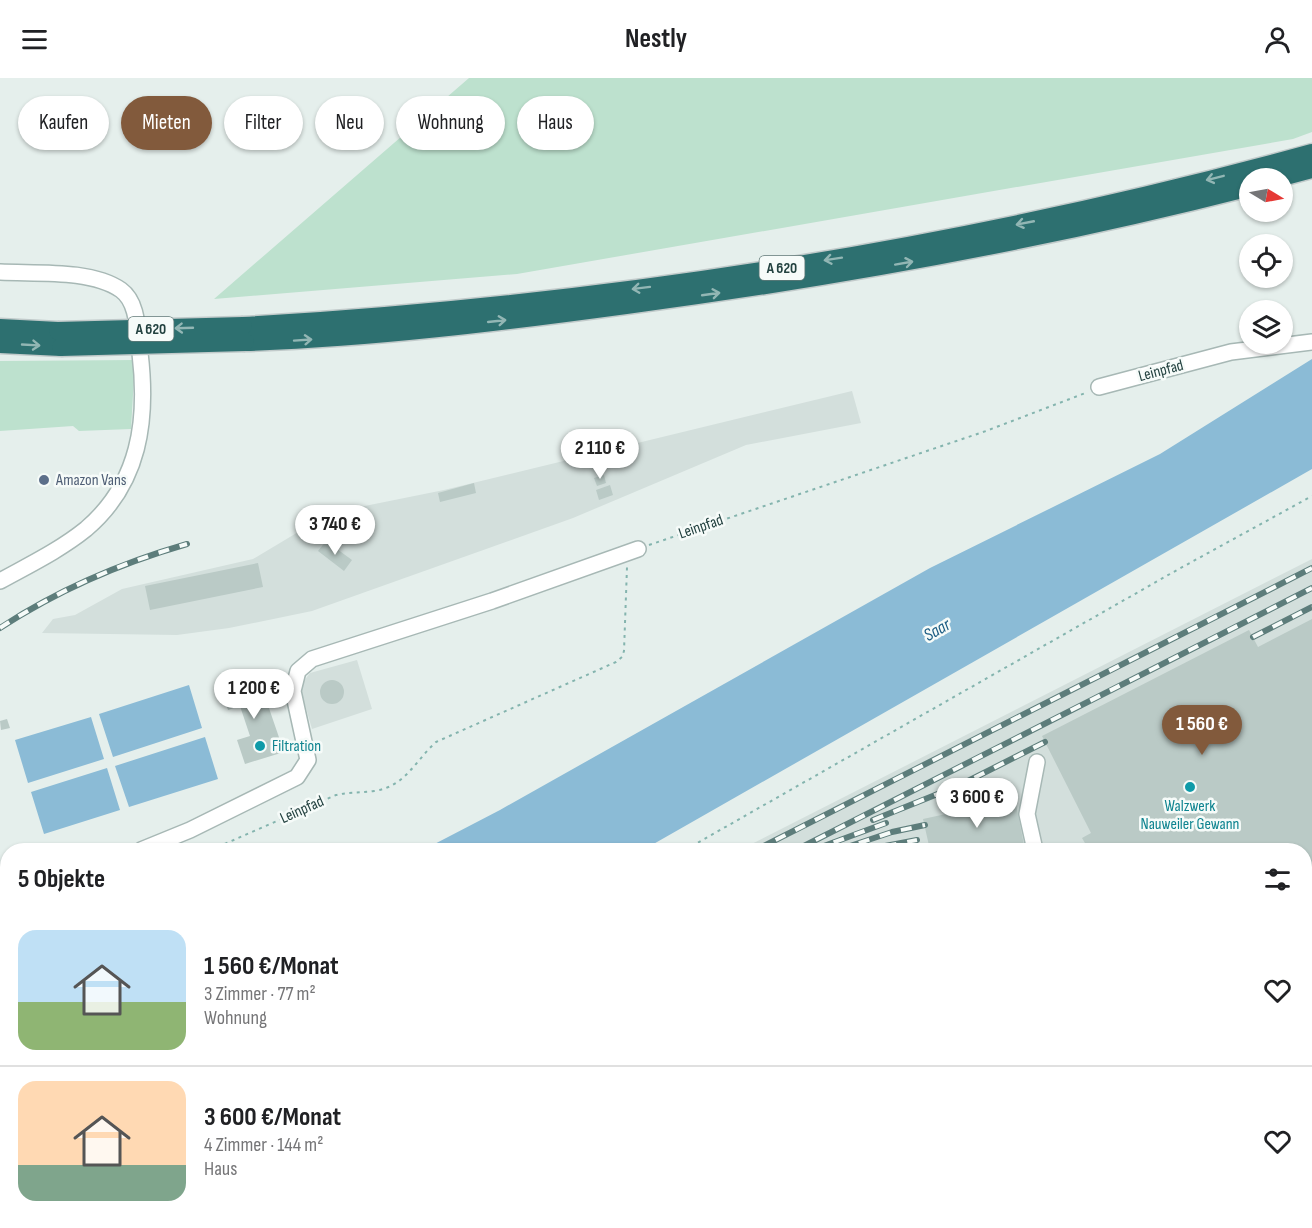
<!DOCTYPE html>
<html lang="de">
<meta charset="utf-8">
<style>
body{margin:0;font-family:"Sofia Sans Condensed",sans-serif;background:#f2f2f2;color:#202124;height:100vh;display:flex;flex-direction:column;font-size:22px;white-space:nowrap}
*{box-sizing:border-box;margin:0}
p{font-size:20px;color:#757577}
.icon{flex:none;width:33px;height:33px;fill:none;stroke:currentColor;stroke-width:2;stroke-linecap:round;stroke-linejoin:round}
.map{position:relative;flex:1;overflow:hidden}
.sheet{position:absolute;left:0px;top:765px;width:1312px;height:386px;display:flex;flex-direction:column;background:#fff;border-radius:24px 24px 0 0;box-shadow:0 2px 4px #0004}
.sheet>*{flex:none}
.hud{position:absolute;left:18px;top:18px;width:600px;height:54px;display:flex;gap:12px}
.needle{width:39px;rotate:100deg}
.buttons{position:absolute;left:1239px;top:90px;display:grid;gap:12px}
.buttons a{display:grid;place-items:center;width:54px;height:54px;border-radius:50%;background:#fff;box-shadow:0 2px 4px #0004;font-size:30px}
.price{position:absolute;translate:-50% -51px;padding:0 14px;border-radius:21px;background:#fff;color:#222;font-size:20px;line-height:39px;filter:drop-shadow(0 2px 3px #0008)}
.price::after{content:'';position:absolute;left:50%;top:36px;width:18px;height:14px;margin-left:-9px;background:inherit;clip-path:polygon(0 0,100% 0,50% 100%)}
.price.active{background:#825a3c;color:#fff}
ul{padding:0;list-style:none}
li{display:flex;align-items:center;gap:18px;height:150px;padding:0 18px}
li+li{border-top:2px solid #e0e0e0}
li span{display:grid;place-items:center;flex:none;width:168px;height:120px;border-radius:18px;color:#555}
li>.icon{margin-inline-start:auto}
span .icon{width:72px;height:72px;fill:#fffc;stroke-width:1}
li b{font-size:26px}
h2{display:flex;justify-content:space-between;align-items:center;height:72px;padding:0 18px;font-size:26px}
.tag{padding:0 21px;border-radius:27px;background:#fff;box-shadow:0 2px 4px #0004;font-size:21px;line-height:54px}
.tag.active{background:#825a3c;color:#fff}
header{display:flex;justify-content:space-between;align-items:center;height:78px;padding:0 18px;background:#fff;font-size:27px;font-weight:700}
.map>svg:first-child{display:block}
</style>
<header><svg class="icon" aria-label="menu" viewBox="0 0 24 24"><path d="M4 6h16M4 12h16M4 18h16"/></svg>Nestly<svg class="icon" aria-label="person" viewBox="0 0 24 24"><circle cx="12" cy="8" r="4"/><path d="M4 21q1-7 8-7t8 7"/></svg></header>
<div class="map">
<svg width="1312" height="1150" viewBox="0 0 1312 1150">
<rect width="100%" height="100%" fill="#e5efec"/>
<path fill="#d3dfdc" d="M 852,313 L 861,345 L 746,367 L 573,440 L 312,533 L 229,550 L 177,557 L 42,555 L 53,541 L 75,537 L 122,511 L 253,481 L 330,435 L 444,412 Z
M 1312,481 L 1312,1143 L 1301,1150 L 0,1150 L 0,1128 L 7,1125 L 8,1143 L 1305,1143 L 1305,772 L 740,772 Z
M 357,582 L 372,631 L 312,651 L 301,613 L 304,603 L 310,595 Z"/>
<path fill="#bde1ce" d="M 469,0 L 1312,0 L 1312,54 L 1293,61 L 517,196 L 214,221 Z
M 135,282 L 131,351 L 79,353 L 73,348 L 0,353 L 0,283 Z
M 1312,932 L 1312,1077 L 1305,1080 L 1305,934 Z
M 1200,1143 L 1238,1143 L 1224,1150 L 1184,1150 Z"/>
<path fill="#8bbbd6" d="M 1312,281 L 1312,391 L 643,772 L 423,772 L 500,732 L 930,490 L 1160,376 Z
M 189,607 L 202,650 L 113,679 L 99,636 Z
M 91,639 L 104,681 L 28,705 L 15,662 Z
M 205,659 L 218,701 L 129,729 L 115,688 Z
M 107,690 L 120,732 L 44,756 L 31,714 Z
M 7,983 L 7,1089 L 0,1092 L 0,986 Z"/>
<path fill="#bacac6" d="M 604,397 L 606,405 L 597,408 L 594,400 Z
M 474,405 L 476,415 L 440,424 L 438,415 Z
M 610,407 L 613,417 L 599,422 L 596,412 Z
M 326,463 L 352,482 L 344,493 L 318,473 Z
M 258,485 L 263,509 L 150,532 L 145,508 Z
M 1312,541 L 1312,856 L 1305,859 L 1305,772 L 1089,772 L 1082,760 L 1091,755 L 1042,658 L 1249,552 L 1258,569 Z
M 258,598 L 284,674 L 245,686 L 237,662 L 250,658 L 240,628 L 228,632 L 221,610 Z
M320 614a12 12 0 1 1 24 0a12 12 0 1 1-24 0Z
M 7,641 L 10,650 L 1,652 L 0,643 Z
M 1015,721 L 1025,772 L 930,772 L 923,741 Z
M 463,1143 L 505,1143 L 507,1150 L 464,1150 Z
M 541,1143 L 775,1143 L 775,1144 L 753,1148 L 754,1150 L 543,1150 Z"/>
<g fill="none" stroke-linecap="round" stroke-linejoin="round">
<g stroke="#a7b8b5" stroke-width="18">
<path id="minor" d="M 0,194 C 35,196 91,191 121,212 C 139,225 137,255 140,275 C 148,342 140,405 86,451 C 60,472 29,487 0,503
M 1099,309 L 1231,274 L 1312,264
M 141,772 L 190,752 L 297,699 L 308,682 L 293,613 L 298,593 L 312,581 L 492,523 L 638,471
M 1035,772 L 1027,736 L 1037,684
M 0,836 L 8,832
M 1305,876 L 1312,873
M 1305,983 L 1312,985
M 1305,1090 L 1312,1087
M 1305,1122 L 1312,1118
M 880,1150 L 894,1143
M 1148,1150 L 1166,1143
M 1247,1150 L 1262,1143"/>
</g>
<g stroke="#c1caca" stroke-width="21">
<path id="highway" d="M 1278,100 L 1312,91
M 243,248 C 604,227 963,171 1312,75
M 0,250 L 58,253
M 245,264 C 372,260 500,244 626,227 C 838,199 1043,162 1250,109
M 0,266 L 61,269"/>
</g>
<path stroke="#84b4ae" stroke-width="2" stroke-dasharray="3 4.5" stroke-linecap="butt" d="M 649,467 L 986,353 L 1088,314
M 211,772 L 336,717 C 349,714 361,715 374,713 C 405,709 415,683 436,664 L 616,584 L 622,579 L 624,573 L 627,489
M 685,772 L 1177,492 L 1312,418
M 0,868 L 8,864
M 0,1111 L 8,1109
M 1296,1150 L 1312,1142"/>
<use href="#minor" stroke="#fff" stroke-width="15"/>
<use href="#highway" stroke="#2d7070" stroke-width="18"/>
<g stroke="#5d7d7b" stroke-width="6">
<path id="rail" d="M 0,550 C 58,512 121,485 187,466
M 1253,559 L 1312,529
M 873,742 L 960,707 L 1045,664
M 756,772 L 1312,490
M 796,772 L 1312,510
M 813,772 L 886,745
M 838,772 L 892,754 L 925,747
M 864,772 L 917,762
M 1305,863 L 1312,859
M 1305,898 L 1312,895
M 1305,926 L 1312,924
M 1305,1113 L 1312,1110
M 0,1135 L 8,1133
M 19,1150 L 38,1143
M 97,1150 L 132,1143
M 131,1150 L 166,1143
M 185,1150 L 219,1143
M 226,1150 L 258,1143
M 263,1150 L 296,1143
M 295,1150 L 313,1143
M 420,1150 L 429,1143
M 437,1150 L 458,1143
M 1228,1150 L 1243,1143"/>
</g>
<use href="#rail" stroke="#f6fbf9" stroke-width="4" stroke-dasharray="11" stroke-linecap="butt"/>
<g stroke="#c1caca" stroke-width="21" stroke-linecap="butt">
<path id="highway-bridge" d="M 58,253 L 243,248
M 61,269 L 245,264"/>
</g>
<use href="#highway-bridge" stroke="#2d7070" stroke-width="18"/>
</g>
<defs><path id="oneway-shaft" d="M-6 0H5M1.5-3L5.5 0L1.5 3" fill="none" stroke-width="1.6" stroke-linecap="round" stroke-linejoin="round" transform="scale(1.5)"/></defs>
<g stroke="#92b6b4">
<use href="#oneway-shaft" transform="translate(1215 100) rotate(166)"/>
<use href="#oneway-shaft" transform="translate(1025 145) rotate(169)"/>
<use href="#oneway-shaft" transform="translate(833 181) rotate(171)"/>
<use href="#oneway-shaft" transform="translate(904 185) rotate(-10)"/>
<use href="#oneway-shaft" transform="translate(641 210) rotate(173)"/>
<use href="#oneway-shaft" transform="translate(711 216) rotate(-8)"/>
<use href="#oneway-shaft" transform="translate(497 243) rotate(-6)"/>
<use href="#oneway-shaft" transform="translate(184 250) rotate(178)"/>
<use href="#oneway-shaft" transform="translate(303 262) rotate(-4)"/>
<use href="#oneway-shaft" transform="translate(31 267) rotate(3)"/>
</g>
<circle fill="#5c6f8a" stroke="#f6fbf9" stroke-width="2" cx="44" cy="402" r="6"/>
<g fill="#0f9aa8" stroke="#f6fbf9" stroke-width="2">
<circle cx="260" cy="668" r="6"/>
<circle cx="1190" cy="709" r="6"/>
</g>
<g text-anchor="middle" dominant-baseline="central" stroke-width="5" stroke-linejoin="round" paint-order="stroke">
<g fill="#f6fbf9" stroke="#627a78" stroke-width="1.5">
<rect x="759.5" y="178" width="45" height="24" rx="4.5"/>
<rect x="128.5" y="239" width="45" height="24" rx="4.5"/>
</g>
<g font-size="15" font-weight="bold" fill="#234240">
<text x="782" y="190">A 620</text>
<text x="151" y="251">A 620</text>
</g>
<g font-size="16" fill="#234240" stroke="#f6fbf9">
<text transform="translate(1161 293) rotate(-15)">Leinpfad</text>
<text transform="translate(701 449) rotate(-19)">Leinpfad</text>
<text transform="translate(302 732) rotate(-24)">Leinpfad</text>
</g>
<g font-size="16" fill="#4e5e75" stroke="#f6fbf9" text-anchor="start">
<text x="56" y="402">Amazon Vans</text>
</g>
<g font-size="16" fill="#0d838f" stroke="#f6fbf9" text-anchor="start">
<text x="272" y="668">Filtration</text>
<text x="1190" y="728" text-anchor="middle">Walzwerk<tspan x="1190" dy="18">Nauweiler Gewann</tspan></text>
</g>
<g font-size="18" font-style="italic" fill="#195b82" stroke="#f6fbf9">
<text transform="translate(937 552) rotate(-30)">Saar</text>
</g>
</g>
</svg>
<div class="buttons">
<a><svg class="needle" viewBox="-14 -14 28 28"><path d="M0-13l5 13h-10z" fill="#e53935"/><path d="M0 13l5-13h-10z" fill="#757577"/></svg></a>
<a><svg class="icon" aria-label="locate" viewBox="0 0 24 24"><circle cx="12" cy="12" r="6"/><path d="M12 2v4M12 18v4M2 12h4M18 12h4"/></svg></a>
<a><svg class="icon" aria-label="layers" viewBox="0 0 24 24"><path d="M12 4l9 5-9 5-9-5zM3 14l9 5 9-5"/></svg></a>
</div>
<b class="price" style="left:600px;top:402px">2 110 €</b>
<b class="price" style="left:335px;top:478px">3 740 €</b>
<b class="price" style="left:254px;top:642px">1 200 €</b>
<b class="price active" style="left:1202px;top:678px">1 560 €</b>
<b class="price" style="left:977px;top:751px">3 600 €</b>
<div class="hud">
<a class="tag">Kaufen</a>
<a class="tag active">Mieten</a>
<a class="tag">Filter</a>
<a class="tag">Neu</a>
<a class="tag">Wohnung</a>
<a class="tag">Haus</a>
</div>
<section class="sheet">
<h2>5 Objekte<svg class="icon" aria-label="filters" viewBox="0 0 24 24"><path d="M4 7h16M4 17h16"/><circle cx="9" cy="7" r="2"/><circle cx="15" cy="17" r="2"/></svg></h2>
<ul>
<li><span style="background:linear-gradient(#bfe0f5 60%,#8fb573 0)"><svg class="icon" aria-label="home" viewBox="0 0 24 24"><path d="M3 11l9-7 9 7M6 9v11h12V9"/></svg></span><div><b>1 560 €/Monat</b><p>3 Zimmer · 77 m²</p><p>Wohnung</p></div><svg class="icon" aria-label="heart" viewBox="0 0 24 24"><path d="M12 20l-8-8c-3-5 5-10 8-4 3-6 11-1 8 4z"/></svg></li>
<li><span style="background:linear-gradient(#ffd9b3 70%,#7fa58c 0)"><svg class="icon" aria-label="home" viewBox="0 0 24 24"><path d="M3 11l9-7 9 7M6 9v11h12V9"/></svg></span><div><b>3 600 €/Monat</b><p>4 Zimmer · 144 m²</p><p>Haus</p></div><svg class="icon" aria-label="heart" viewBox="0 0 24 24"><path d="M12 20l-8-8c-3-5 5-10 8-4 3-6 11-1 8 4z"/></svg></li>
</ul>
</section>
</div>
